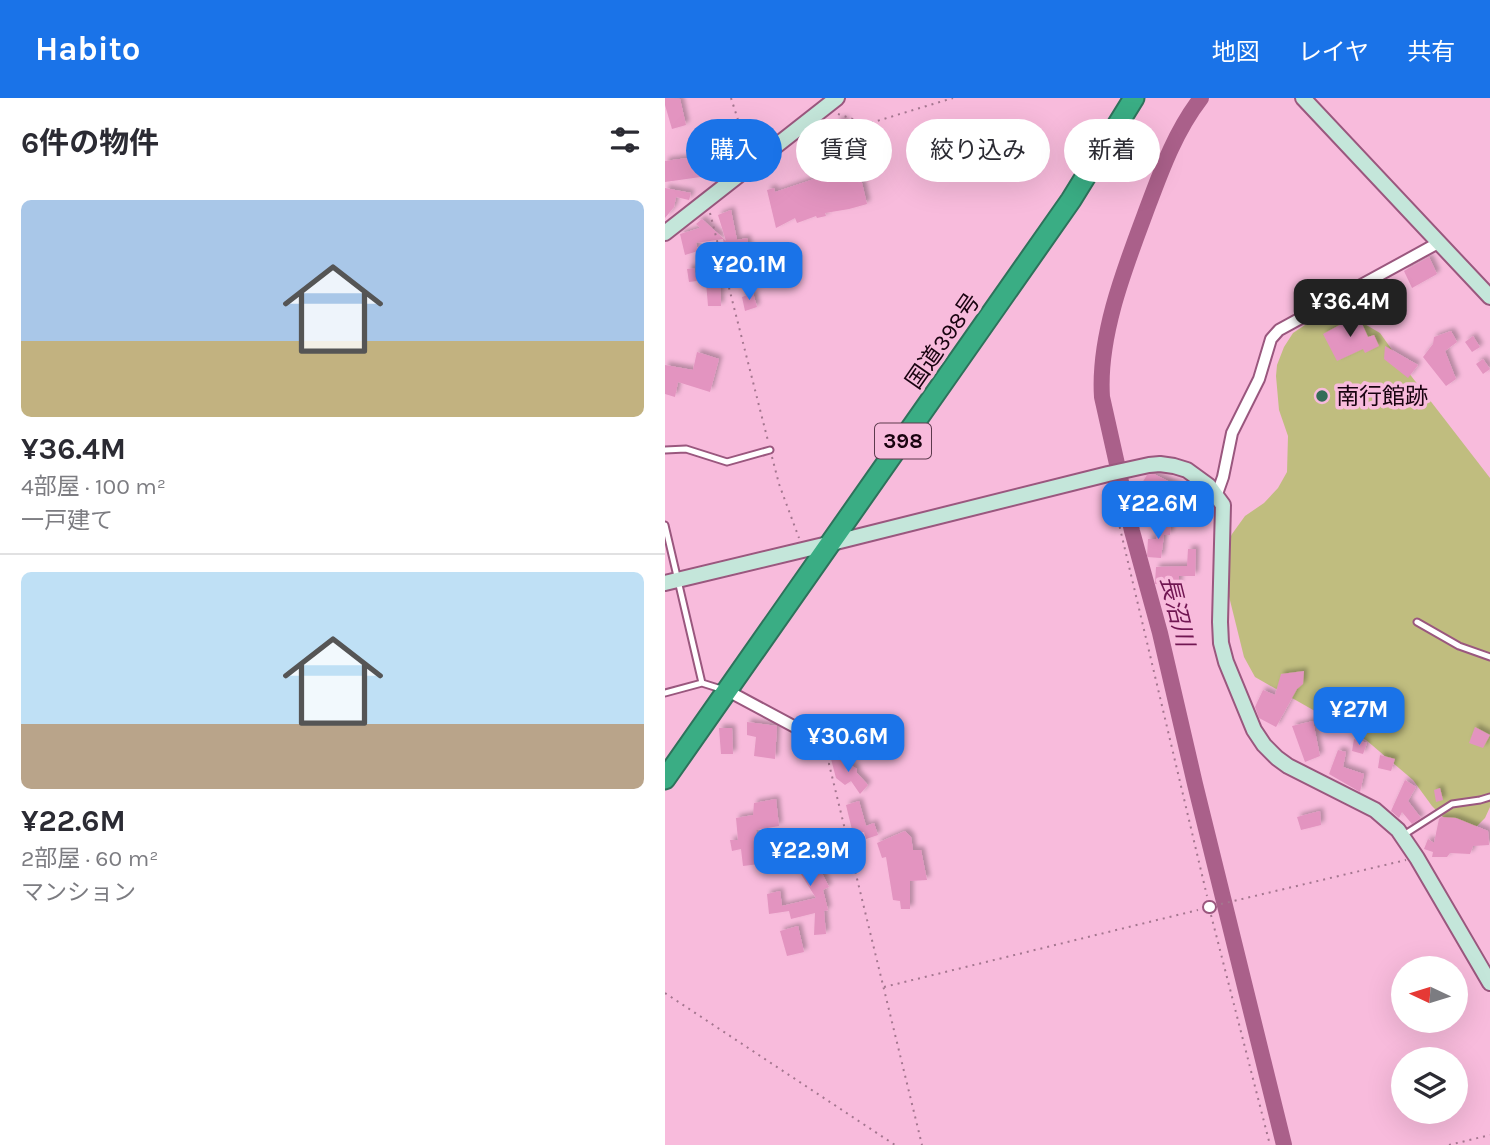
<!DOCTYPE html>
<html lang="ja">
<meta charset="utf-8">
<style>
body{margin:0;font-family:Karla,"Noto Sans JP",sans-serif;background:#f2f2f3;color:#2b2b33;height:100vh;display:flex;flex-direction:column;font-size:26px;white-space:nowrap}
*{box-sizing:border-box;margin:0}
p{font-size:23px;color:#7c7c81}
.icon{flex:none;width:38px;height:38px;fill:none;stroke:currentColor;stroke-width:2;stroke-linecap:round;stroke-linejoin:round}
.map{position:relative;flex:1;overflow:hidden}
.side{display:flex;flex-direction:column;background:#fff;width:665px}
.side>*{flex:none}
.top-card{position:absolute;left:21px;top:21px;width:665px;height:63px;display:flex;gap:14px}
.needle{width:46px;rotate:274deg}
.controls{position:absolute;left:726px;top:858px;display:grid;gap:14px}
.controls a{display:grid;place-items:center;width:77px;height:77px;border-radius:50%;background:#fff;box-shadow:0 7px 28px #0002;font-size:35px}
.price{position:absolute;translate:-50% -60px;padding:0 16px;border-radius:14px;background:#1a73e8;color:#fff;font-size:23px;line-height:46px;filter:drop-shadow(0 2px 4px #0008)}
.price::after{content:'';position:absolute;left:50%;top:42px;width:21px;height:16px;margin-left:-10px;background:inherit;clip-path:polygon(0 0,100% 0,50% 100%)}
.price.on{background:#222;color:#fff}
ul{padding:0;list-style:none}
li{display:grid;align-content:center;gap:14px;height:371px;padding:0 21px}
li+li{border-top:2px solid #e1e1e2}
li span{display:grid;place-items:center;height:217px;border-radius:10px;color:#555}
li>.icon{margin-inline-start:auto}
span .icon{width:126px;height:126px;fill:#fffc;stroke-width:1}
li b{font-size:30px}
h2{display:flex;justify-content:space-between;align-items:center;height:84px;padding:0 21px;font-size:30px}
.tag{padding:0 24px;border-radius:32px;background:#fff;box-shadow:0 7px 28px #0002;font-size:24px;line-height:63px}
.tag.on{background:#1a73e8;color:#fff}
header{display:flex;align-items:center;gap:42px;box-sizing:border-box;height:98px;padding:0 35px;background:#1a73e8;color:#fff}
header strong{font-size:33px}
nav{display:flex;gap:38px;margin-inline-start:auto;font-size:24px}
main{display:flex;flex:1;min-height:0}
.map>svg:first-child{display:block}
</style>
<header>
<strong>Habito</strong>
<nav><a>地図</a><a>レイヤ</a><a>共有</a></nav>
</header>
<main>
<section class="side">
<h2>6件の物件<svg class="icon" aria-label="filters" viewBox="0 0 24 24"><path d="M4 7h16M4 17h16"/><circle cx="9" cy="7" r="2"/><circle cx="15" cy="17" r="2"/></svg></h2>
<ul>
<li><span style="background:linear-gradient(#a9c7e8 65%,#c2b280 0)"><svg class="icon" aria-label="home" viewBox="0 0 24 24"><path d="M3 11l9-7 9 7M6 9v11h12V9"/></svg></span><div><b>¥36.4M</b><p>4部屋 · 100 m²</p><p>一戸建て</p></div></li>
<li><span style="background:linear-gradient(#bfe0f5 70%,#b9a48a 0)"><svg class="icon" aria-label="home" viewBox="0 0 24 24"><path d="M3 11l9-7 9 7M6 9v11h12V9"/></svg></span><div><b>¥22.6M</b><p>2部屋 · 60 m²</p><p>マンション</p></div></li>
</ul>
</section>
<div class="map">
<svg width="825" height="1047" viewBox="0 0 825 1047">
<defs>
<filter id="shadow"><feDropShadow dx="3.5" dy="-3.5" stdDeviation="2" flood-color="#0004"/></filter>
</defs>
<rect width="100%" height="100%" fill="#f8bbdc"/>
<path fill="#c0bd7f" d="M 675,220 L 691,221 L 715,235 L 740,270 L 825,380 L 825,709 L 820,720 L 811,729 L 780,721 L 767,708 L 748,682 L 701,642 L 590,579 L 579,559 L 557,470 L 559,452 L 567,436 L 580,418 L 599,405 L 613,390 L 622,374 L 623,338 L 614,312 L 611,278 L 612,267 L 619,249 L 628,235 L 640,227 L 652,223 Z"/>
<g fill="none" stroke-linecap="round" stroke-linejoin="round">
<path stroke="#aa608a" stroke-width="16" d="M 536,0 C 509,35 495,76 480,116 C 459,172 433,239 437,299 L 467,433 L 495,535 L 530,686 L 619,1047"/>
</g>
<path fill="#e394c0" filter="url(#shadow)" d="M 0,0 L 15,1 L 21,27 L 7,31 L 0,7 Z
M 180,21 L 189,54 L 180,57 L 171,23 Z
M 47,37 L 47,57 L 55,56 L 57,76 L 0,84 L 0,63 L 30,59 L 27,40 Z
M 194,72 L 202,106 L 184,111 L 160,115 L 161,118 L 152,120 L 151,118 L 132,125 L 130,120 L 111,130 L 102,92 L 109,90 L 110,94 L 152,80 L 152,82 L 185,76 L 185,74 Z
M 0,90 L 26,95 L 24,102 L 11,99 L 9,109 L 0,120 Z
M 66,112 L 72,142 L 82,140 L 85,154 L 61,159 L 58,141 L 31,145 L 33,153 L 20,157 L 15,136 L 35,130 L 31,126 L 37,121 L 61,143 L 53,117 Z
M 764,159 L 772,176 L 747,190 L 739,173 Z
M 29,170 L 32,183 L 24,184 L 22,171 Z
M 55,183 L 56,208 L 43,208 L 41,184 Z
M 88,195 L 92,209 L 80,213 L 77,199 Z
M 693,217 L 703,239 L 709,237 L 714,248 L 700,255 L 698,251 L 672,263 L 658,236 Z
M 786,233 L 792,244 L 780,253 L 791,281 L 781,288 L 758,259 L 768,246 L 769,239 Z
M 808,238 L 815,249 L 807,254 L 800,244 Z
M 720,248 L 753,267 L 743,280 L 719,261 Z
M 32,254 L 54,261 L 45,294 L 13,284 L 10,299 L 0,296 L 0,267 L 28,272 Z
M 818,261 L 825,271 L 818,276 L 811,266 Z
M 489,376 L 515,389 L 507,401 L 477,385 L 482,377 Z
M 492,425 L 506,425 L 505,437 L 499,437 L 496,460 L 482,459 L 483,441 L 491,441 Z
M 523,451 L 531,451 L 530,478 L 514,478 L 514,487 L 490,486 L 491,469 L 522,468 Z
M 639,573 L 638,586 L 632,591 L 611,629 L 594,620 L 590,609 L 598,592 L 610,597 L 616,576 Z
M 648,623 L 655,658 L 640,664 L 627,628 Z
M 82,624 L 112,628 L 110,661 L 89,658 L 91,639 L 82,637 Z
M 810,629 L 825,637 L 818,650 L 804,645 Z
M 54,630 L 67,630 L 68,656 L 56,656 Z
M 689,641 L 702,645 L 698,656 L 687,653 Z
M 673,652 L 681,654 L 678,669 L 699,676 L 695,694 L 664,676 Z
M 715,657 L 730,661 L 726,673 L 713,670 Z
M 170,658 L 192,671 L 192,675 L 203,687 L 195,696 L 186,683 L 180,687 L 171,680 L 166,661 Z
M 740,682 L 751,689 L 743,703 L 756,720 L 747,726 L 737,714 L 734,720 L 726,713 Z
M 775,690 L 778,702 L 771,704 L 769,692 Z
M 111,701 L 114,728 L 91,732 L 94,766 L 78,768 L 76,751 L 67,753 L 65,742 L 73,742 L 71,720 L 88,717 L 89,705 Z
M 194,703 L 201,728 L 209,725 L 213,737 L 201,741 L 199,734 L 188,736 L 181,707 Z
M 655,713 L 656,727 L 636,732 L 632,719 Z
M 776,719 L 791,720 L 823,733 L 824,747 L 808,748 L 805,756 L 785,755 L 782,759 L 767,759 L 768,754 L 759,751 L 763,741 L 769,745 L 774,721 Z
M 240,733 L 246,739 L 248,752 L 256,752 L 262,782 L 245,783 L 245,811 L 236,811 L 235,803 L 228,802 L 221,759 L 217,760 L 212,745 Z
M 171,737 L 177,750 L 153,767 L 164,789 L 158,792 L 163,812 L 159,813 L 161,836 L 149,837 L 150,815 L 126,821 L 124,813 L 104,816 L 102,796 L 115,793 L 117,808 L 151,800 L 134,773 L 141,768 L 137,759 Z
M 133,828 L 139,854 L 122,858 L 115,833 Z"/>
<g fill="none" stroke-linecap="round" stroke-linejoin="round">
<g stroke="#9a577e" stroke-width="9">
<path id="lane" d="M 0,352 L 21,351 L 62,364 L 105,352
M 0,427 L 37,585
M 752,524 L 794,548 L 825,559
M 0,595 L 37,585 L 56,591
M 737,738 L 787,706 L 815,702 L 825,699"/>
</g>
<g stroke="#9a577e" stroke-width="14">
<path id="street" d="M 552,396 L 558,379 L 567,335 L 594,281 L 606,241 L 614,232 L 773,145
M 63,593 L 160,645 L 165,650
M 544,809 L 545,809"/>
</g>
<g stroke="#9a577e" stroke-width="18">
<path id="secondary" d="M 638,0 L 825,199
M 0,135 L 172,0
M 0,485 L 167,445 L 443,376 L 484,367 L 495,366 L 509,368 L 522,372 L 544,388 L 558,407 L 555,524 L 556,545 L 561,564 L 589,632 L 599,647 L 612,660 L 623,668 L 710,712 L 733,732 L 752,760 L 825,885"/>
</g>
<g stroke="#2e725b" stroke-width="23">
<path id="highway" d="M 0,681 L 406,102 L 469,0"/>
</g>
<path stroke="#a4768f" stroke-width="2" stroke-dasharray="2 5" stroke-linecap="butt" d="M 66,0 L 83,53
M 173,16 L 202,26 L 288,0
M 45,115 L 103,343
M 107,359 L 114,386 L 134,440
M 445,388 L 542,798
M 165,658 L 164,666 L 257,1047
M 556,806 L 741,762
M 546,817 L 605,1047
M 219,889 L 533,812
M 0,895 L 230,1047
M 784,1047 L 825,1037"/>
<use href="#lane" stroke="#fff" stroke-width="5"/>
<use href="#street" stroke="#fff" stroke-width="10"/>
<use href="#secondary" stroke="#c4e6da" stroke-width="14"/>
<use href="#highway" stroke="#3aad84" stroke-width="19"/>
</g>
<circle fill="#336d57" stroke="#f8bbdc" stroke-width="2.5" cx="657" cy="298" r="7"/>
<g text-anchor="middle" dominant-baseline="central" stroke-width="7" stroke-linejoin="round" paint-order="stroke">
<rect fill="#f8bbdc" stroke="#5c3a4d" stroke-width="2" x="210" y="325.5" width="56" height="35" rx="5"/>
<g font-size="21" font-weight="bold" fill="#190310">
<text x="238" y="343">398</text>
</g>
<g font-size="23" fill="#190310" stroke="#f8bbdc">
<text transform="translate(278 243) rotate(-55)">国道398号</text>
</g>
<g font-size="23" fill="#190310" stroke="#f8bbdc" text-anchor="start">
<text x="671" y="298">南行館跡</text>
</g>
<g font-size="24" font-style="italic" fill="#711652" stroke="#f8bbdc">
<text transform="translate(512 513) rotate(76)">長沼川</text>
</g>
</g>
</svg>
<div class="controls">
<a><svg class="needle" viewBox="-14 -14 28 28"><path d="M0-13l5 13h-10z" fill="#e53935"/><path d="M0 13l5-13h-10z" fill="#7c7c81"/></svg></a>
<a><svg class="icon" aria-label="layers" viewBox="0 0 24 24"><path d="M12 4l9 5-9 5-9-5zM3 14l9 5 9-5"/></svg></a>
</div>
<b class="price" style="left:84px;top:204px">¥20.1M</b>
<b class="price on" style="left:685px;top:241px">¥36.4M</b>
<b class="price" style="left:493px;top:443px">¥22.6M</b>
<b class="price" style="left:694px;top:649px">¥27M</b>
<b class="price" style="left:183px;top:676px">¥30.6M</b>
<b class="price" style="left:145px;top:790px">¥22.9M</b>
<div class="top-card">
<a class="tag on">購入</a>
<a class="tag">賃貸</a>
<a class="tag">絞り込み</a>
<a class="tag">新着</a>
</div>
</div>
</main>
